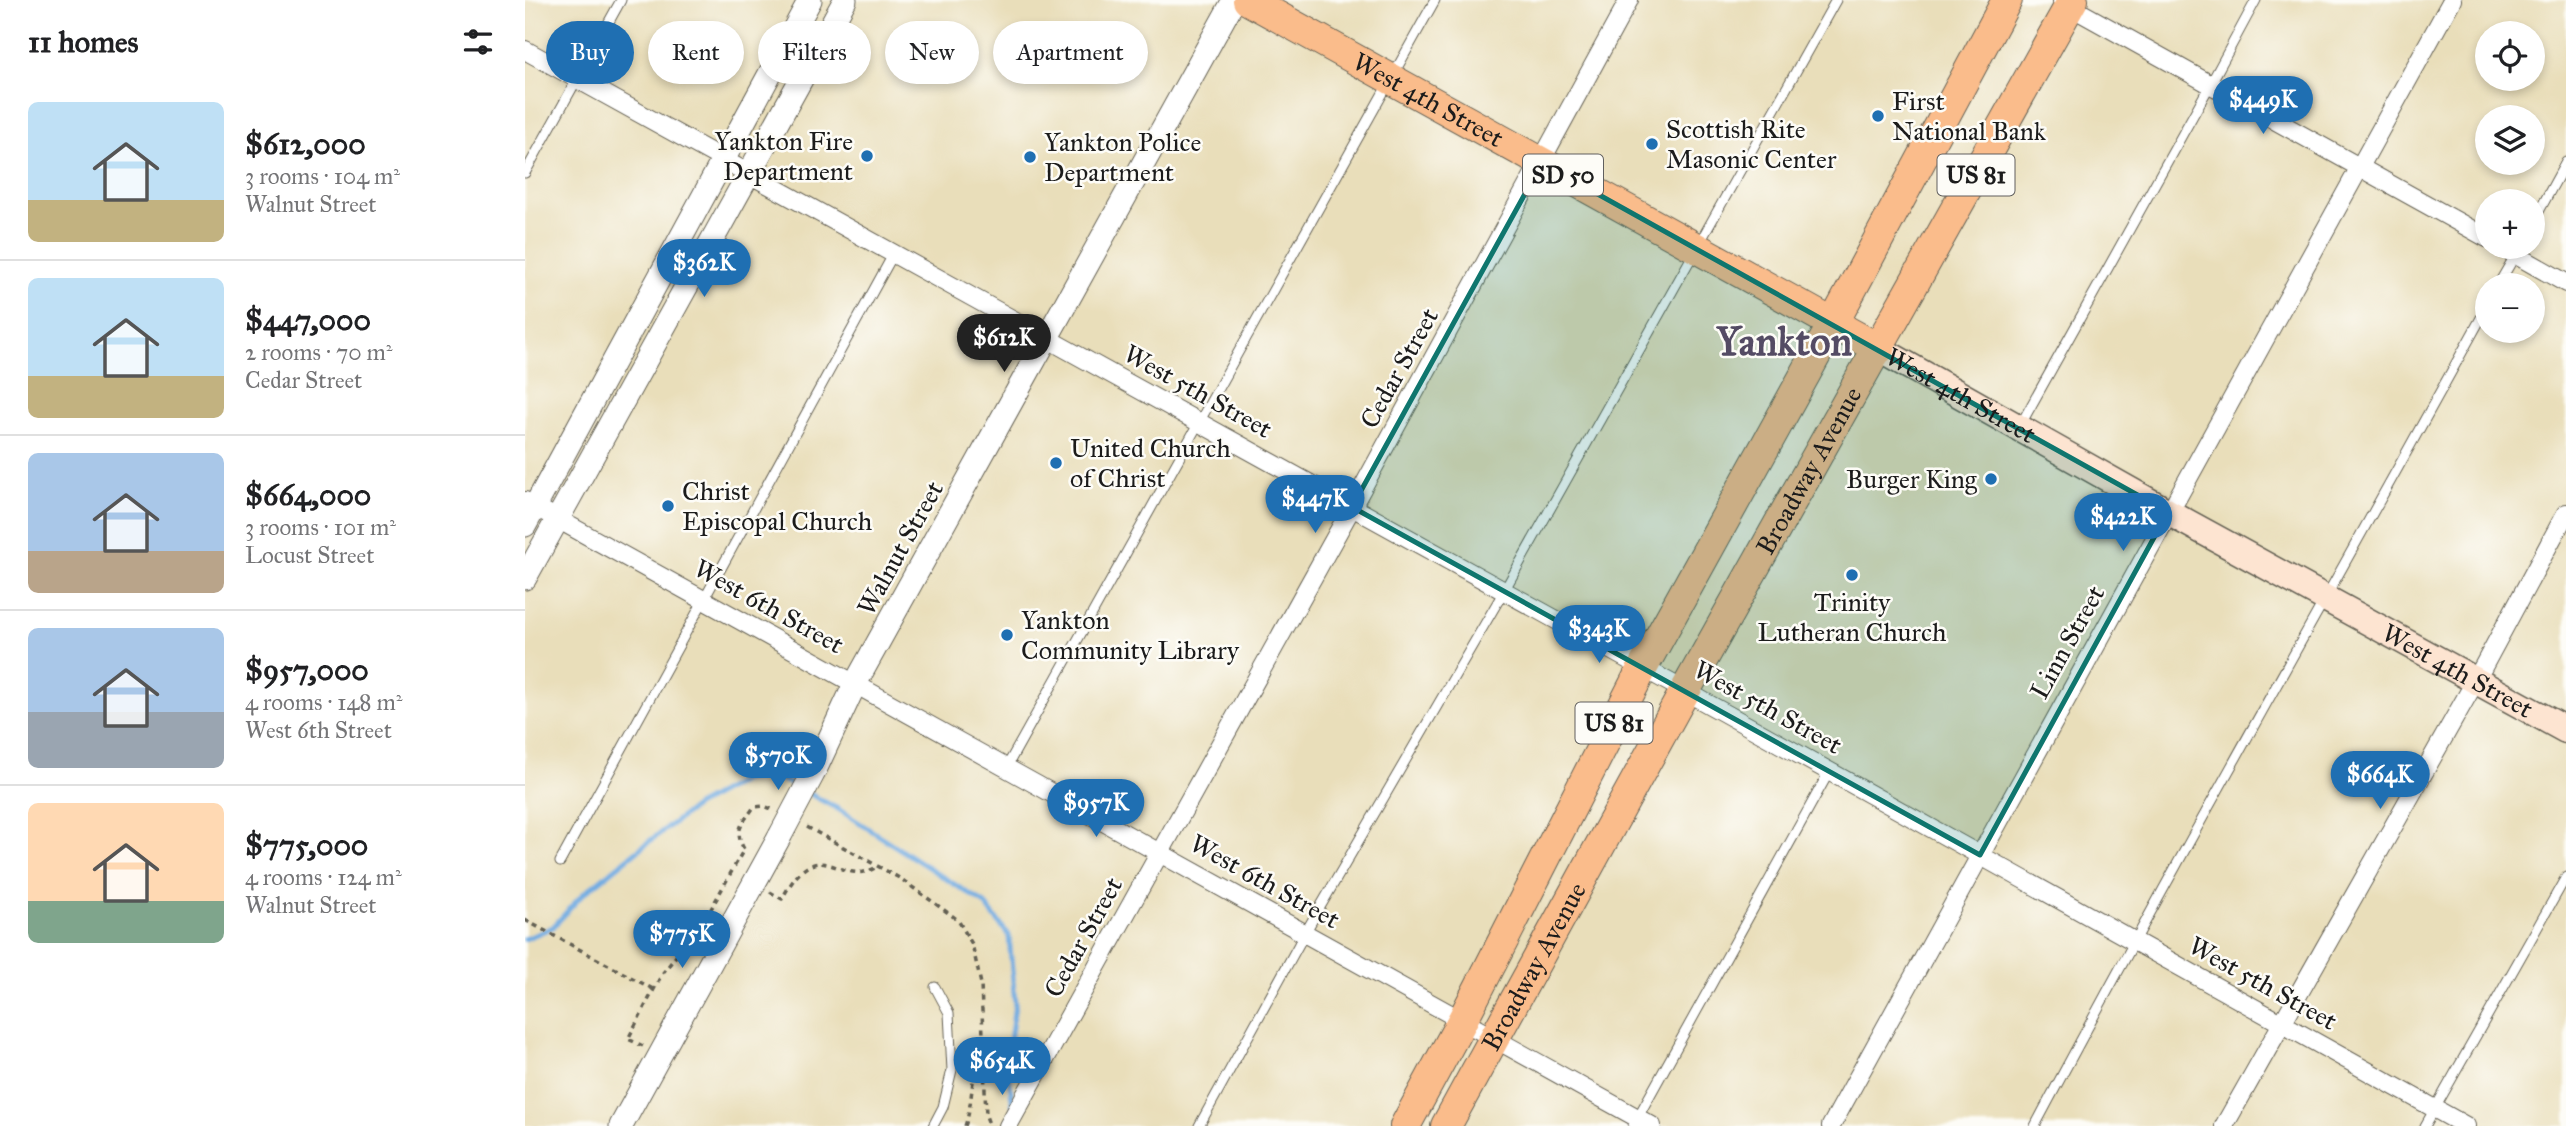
<!DOCTYPE html>
<meta charset="utf-8">
<style>
body{margin:0;font-family:"IM FELL Great Primer",serif;background:#f2f2f2;color:#202124;height:100vh;display:flex;flex-direction:column;font-size:26px;white-space:nowrap}
*{box-sizing:border-box;margin:0}
p{font-size:23px;color:#757577}
.icon{flex:none;width:38px;height:38px;fill:none;stroke:currentColor;stroke-width:2;stroke-linecap:round;stroke-linejoin:round}
.map{position:relative;flex:1;overflow:hidden}
.side{display:flex;flex-direction:column;background:#fff;width:525px}
.side>*{flex:none}
.hud{position:absolute;left:21px;top:21px;width:665px;height:63px;display:flex;gap:14px}
.tools{position:absolute;left:1950px;top:21px;display:grid;gap:14px}
.tools a{display:grid;place-items:center;width:70px;height:70px;border-radius:50%;background:#fff;box-shadow:0 4px 10px #0003;font-size:35px}
.price{position:absolute;translate:-50% -60px;padding:0 16px;border-radius:24px;background:#1f6fb2;color:#fff;font-size:23px;line-height:46px;filter:drop-shadow(0 2px 4px #0008)}
.price::after{content:'';position:absolute;left:50%;top:42px;width:21px;height:16px;margin-left:-10px;background:inherit;clip-path:polygon(0 0,100% 0,50% 100%)}
.price.on{background:#222;color:#fff}
ul{padding:0;list-style:none}
li{display:flex;align-items:center;gap:21px;height:175px;padding:0 28px}
li+li{border-top:2px solid #e0e0e0}
li span{display:grid;place-items:center;flex:none;width:196px;height:140px;border-radius:10px;color:#555}
li>.icon{margin-inline-start:auto}
span .icon{width:84px;height:84px;fill:#fffc;stroke-width:1}
li b{font-size:30px}
h2{display:flex;justify-content:space-between;align-items:center;height:84px;padding:0 28px;font-size:30px}
.chip{padding:0 24px;border-radius:32px;background:#fff;box-shadow:0 4px 10px #0003;font-size:24px;line-height:63px}
.chip.on{background:#1f6fb2;color:#fff}
main{display:flex;flex:1;min-height:0}
.map>svg:first-child{display:block}
</style>
<main>
<section class="side">
<h2>11 homes<svg class="icon" aria-label="filters" viewBox="0 0 24 24"><path d="M4 7h16M4 17h16"/><circle cx="9" cy="7" r="2"/><circle cx="15" cy="17" r="2"/></svg></h2>
<ul>
<li><span style="background:linear-gradient(#bfe0f5 70%,#c2b280 0)"><svg class="icon" aria-label="home" viewBox="0 0 24 24"><path d="M3 11l9-7 9 7M6 9v11h12V9"/></svg></span><div><b>$612,000</b><p>3 rooms · 104 m²</p><p>Walnut Street</p></div></li>
<li><span style="background:linear-gradient(#bfe0f5 70%,#c2b280 0)"><svg class="icon" aria-label="home" viewBox="0 0 24 24"><path d="M3 11l9-7 9 7M6 9v11h12V9"/></svg></span><div><b>$447,000</b><p>2 rooms · 70 m²</p><p>Cedar Street</p></div></li>
<li><span style="background:linear-gradient(#a9c7e8 70%,#b9a48a 0)"><svg class="icon" aria-label="home" viewBox="0 0 24 24"><path d="M3 11l9-7 9 7M6 9v11h12V9"/></svg></span><div><b>$664,000</b><p>3 rooms · 101 m²</p><p>Locust Street</p></div></li>
<li><span style="background:linear-gradient(#a9c7e8 60%,#9aa5b1 0)"><svg class="icon" aria-label="home" viewBox="0 0 24 24"><path d="M3 11l9-7 9 7M6 9v11h12V9"/></svg></span><div><b>$957,000</b><p>4 rooms · 148 m²</p><p>West 6th Street</p></div></li>
<li><span style="background:linear-gradient(#ffd9b3 70%,#7fa58c 0)"><svg class="icon" aria-label="home" viewBox="0 0 24 24"><path d="M3 11l9-7 9 7M6 9v11h12V9"/></svg></span><div><b>$775,000</b><p>4 rooms · 124 m²</p><p>Walnut Street</p></div></li>
</ul>
</section>
<div class="map">
<svg width="2041" height="1126" viewBox="0 0 2041 1126">
<rect width="100%" height="100%" fill="#fdfcf7"/>
<filter id="ink" filterUnits="userSpaceOnUse"><feTurbulence type="fractalNoise" baseFrequency=".0143" numOctaves="2"/><feDisplacementMap in="SourceGraphic" scale="14" xChannelSelector="R" yChannelSelector="G"/><feConvolveMatrix kernelMatrix="1 2 1 2 8 2 1 2 1" color-interpolation-filters="sRGB"/></filter>
<filter id="wash" filterUnits="userSpaceOnUse"><feTurbulence type="fractalNoise" baseFrequency=".00686" numOctaves="4" result="noise"/><feDisplacementMap in="SourceGraphic" scale="28" xChannelSelector="R" yChannelSelector="G"/><feGaussianBlur stdDeviation="1.57" result="paint"/><feColorMatrix in="noise" values="0 0 0 0 0 0 0 0 0 0 0 0 0 0 0 0 0 1.4 0 .05"/><feComposite in="paint" operator="in"/></filter>
<g filter="url(#wash)">
<rect width="100%" height="100%" fill="#e9deba"/>
<g fill="none" stroke-linecap="round" stroke-linejoin="round">
<path stroke="#71ace2" stroke-width="5" d="M 285,794 L 313,809 L 460,904 L 484,936 L 490,1004 L 482,1063 L 488,1106
M 0,939 L 28,927 L 57,895 L 118,846 L 171,806 L 219,780 L 249,776 L 273,788"/>
</g>
</g>
<g filter="url(#ink)">
<g fill="none" stroke-linecap="round" stroke-linejoin="round">
<g stroke="#646053" stroke-width="11">
<path id="service" d="M 0,173 L 96,0
M 2007,224 L 2041,162
M 1973,285 L 1995,247
M 1496,424 L 1685,85 L 1731,0
M 481,768 L 910,0
M 35,862 L 369,253
M 408,1126 L 418,1107 L 427,1070 L 424,1013 L 410,987
M 674,1126 L 780,933 L 979,591 L 1311,0
M 1108,1126 L 1304,772
M 1510,1126 C 1656,851 1812,580 1962,307
M 1900,1126 L 2041,877"/>
</g>
<g stroke="#646053" stroke-width="20">
<path id="minor" d="M 1537,2 L 1962,238
M 0,50 L 1160,691 L 1941,1126
M 1977,247 L 2041,283
M 0,501 L 1127,1126
M 483,1126 L 827,507 L 1104,0
M 1306,1126 L 1927,0
M 1699,1126 L 1951,680 L 2041,513"/>
</g>
<g stroke="#646053" stroke-width="25">
<path id="tertiary" d="M 0,525 L 285,0
M 0,578 L 320,0
M 290,770 L 330,684 L 709,0
M 96,1126 L 255,836"/>
</g>
<g stroke="#646053" stroke-width="29">
<g id="secondary">
<path id="s1" d="M 1354,349 L 1643,512 L 2041,730"/>
</g>
</g>
<g stroke="#646053" stroke-width="32">
<g id="trunk">
<path id="s2" d="M 723,0 L 1354,349"/>
<path d="M 880,1126 L 937,1021 L 1118,667 L 1308,324 L 1482,0"/>
<path id="s3" d="M 921,1126 L 1160,691 L 1548,0"/>
</g>
</g>
<path stroke="#646053" stroke-width="3.5" stroke-dasharray="5 5" stroke-linecap="butt" d="M 282,827 L 376,879 L 433,920 L 447,944 L 456,984 L 461,1116 L 464,1124
M 245,892 L 257,899 C 295,826 315,892 353,866
M 0,920 L 128,989
M 118,1046 L 103,1039 L 137,974 L 181,918 L 219,849 C 208,830 218,823 229,807 L 239,806 L 247,809
M 440,1126 C 449,1101 444,1073 459,1050"/>
<use href="#service" stroke="#fff" stroke-width="9"/>
<use href="#minor" stroke="#fff" stroke-width="18"/>
<use href="#tertiary" stroke="#fff" stroke-width="23"/>
<use href="#secondary" stroke="#fde4d1" stroke-width="26"/>
<use href="#trunk" stroke="#fabc8b" stroke-width="30"/>
<g stroke="#646053" stroke-width="25" stroke-linecap="butt">
<path id="tertiary-bridge" d="M 255,836 L 290,770"/>
</g>
<use href="#tertiary-bridge" stroke="#fff" stroke-width="23"/>
</g>
</g>
<path fill="#0f766e" fill-opacity="0.2" stroke="#0f766e" stroke-width="5" stroke-linejoin="round" d="M 1017,163 L 1643,512 L 1455,855 L 827,507 Z"/>
<g fill="#1f6fb2" stroke="#fdfcf7" stroke-width="2.5">
<circle cx="1353" cy="116" r="7"/>
<circle cx="1127" cy="144" r="7"/>
<circle cx="342" cy="156" r="7"/>
<circle cx="505" cy="157" r="7"/>
<circle cx="531" cy="463" r="7"/>
<circle cx="1466" cy="479" r="7"/>
<circle cx="143" cy="506" r="7"/>
<circle cx="1327" cy="575" r="7"/>
<circle cx="482" cy="635" r="7"/>
</g>
<g text-anchor="middle" dominant-baseline="central" stroke-width="5" stroke-linejoin="round" paint-order="stroke">
<g fill="#fdfcf7" stroke="#605f5e" stroke-width="2">
<rect x="998" y="154.5" width="80" height="41" rx="5"/>
<rect x="1412.5" y="154.5" width="77" height="41" rx="5"/>
<rect x="1050.5" y="702.5" width="77" height="41" rx="5"/>
</g>
<g font-size="24" font-weight="bold" fill="#1c1c1c">
<text x="1038" y="175">SD 50</text>
<text x="1451" y="175">US 81</text>
<text x="1089" y="723">US 81</text>
</g>
<g font-size="26" fill="#1c1c1c" stroke="#fdfcf7">
<text stroke="none"><textPath href="#s2" startOffset="206">West 4th Street</textPath></text>
<text transform="translate(874 368) rotate(-61)">Cedar Street</text>
<text transform="translate(673 391) rotate(29)">West 5th Street</text>
<text stroke="none"><textPath href="#s1" startOffset="94">West 4th Street</textPath></text>
<text stroke="none"><textPath href="#s3" startOffset="749">Broadway Avenue</textPath></text>
<text transform="translate(375 548) rotate(-61)">Walnut Street</text>
<text transform="translate(244 606) rotate(29)">West 6th Street</text>
<text transform="translate(1542 642) rotate(-61)">Linn Street</text>
<text stroke="none"><textPath href="#s1" startOffset="662">West 4th Street</textPath></text>
<text transform="translate(1243 707) rotate(29)">West 5th Street</text>
<text transform="translate(740 881) rotate(29)">West 6th Street</text>
<text transform="translate(558 937) rotate(-61)">Cedar Street</text>
<text stroke="none"><textPath href="#s3" startOffset="182">Broadway Avenue</textPath></text>
<text transform="translate(1738 983) rotate(29)">West 5th Street</text>
</g>
<g font-size="26" fill="#1c1c1c" stroke="#fdfcf7" text-anchor="start">
<text x="1367" y="101">First<tspan x="1367" dy="30">National Bank</tspan></text>
<text x="1141" y="129">Scottish Rite<tspan x="1141" dy="30">Masonic Center</tspan></text>
<text x="328" y="141" text-anchor="end">Yankton Fire<tspan x="328" dy="30">Department</tspan></text>
<text x="519" y="142">Yankton Police<tspan x="519" dy="30">Department</tspan></text>
<text x="545" y="448">United Church<tspan x="545" dy="30">of Christ</tspan></text>
<text x="1452" y="479" text-anchor="end">Burger King</text>
<text x="157" y="491">Christ<tspan x="157" dy="30">Episcopal Church</tspan></text>
<text x="1327" y="602" text-anchor="middle">Trinity<tspan x="1327" dy="30">Lutheran Church</tspan></text>
<text x="496" y="620">Yankton<tspan x="496" dy="30">Community Library</tspan></text>
</g>
<g font-size="40" font-weight="bold" fill="#544b64" stroke="#fdfcf7">
<text x="1259" y="341">Yankton</text>
</g>
</g>
</svg>
<div class="tools">
<a><svg class="icon" aria-label="locate" viewBox="0 0 24 24"><circle cx="12" cy="12" r="6"/><path d="M12 2v4M12 18v4M2 12h4M18 12h4"/></svg></a>
<a><svg class="icon" aria-label="layers" viewBox="0 0 24 24"><path d="M12 4l9 5-9 5-9-5zM3 14l9 5 9-5"/></svg></a>
<a>+</a>
<a>−</a>
</div>
<b class="price" style="left:1738px;top:136px">$449K</b>
<b class="price" style="left:179px;top:299px">$362K</b>
<b class="price on" style="left:479px;top:374px">$612K</b>
<b class="price" style="left:790px;top:535px">$447K</b>
<b class="price" style="left:1598px;top:553px">$422K</b>
<b class="price" style="left:1074px;top:665px">$343K</b>
<b class="price" style="left:253px;top:792px">$570K</b>
<b class="price" style="left:1855px;top:811px">$664K</b>
<b class="price" style="left:571px;top:839px">$957K</b>
<b class="price" style="left:157px;top:970px">$775K</b>
<b class="price" style="left:477px;top:1097px">$654K</b>
<div class="hud">
<a class="chip on">Buy</a>
<a class="chip">Rent</a>
<a class="chip">Filters</a>
<a class="chip">New</a>
<a class="chip">Apartment</a>
</div>
</div>
</main>
